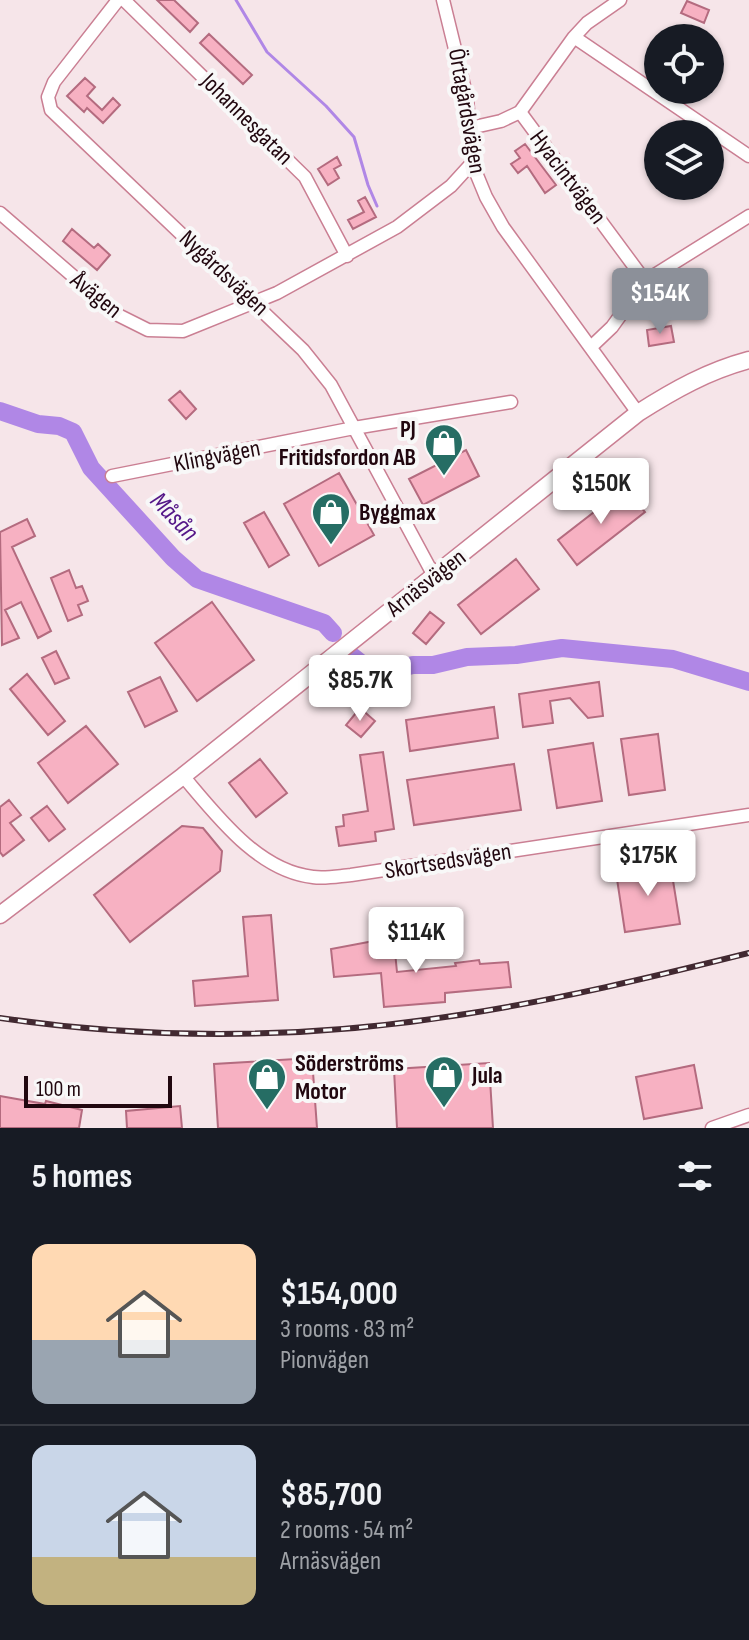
<!DOCTYPE html>
<meta charset="utf-8">
<style>
body{margin:0;font-family:"Sofia Sans Condensed",sans-serif;background:#242831;color:#f1f3f6;height:100vh;display:flex;flex-direction:column;font-size:30px;white-space:nowrap}
*{box-sizing:border-box;margin:0}
p{font-size:26px;color:#9ea1a6}
.icon{flex:none;width:44px;height:44px;fill:none;stroke:currentColor;stroke-width:2;stroke-linecap:round;stroke-linejoin:round}
.map{position:relative;height:1128px;overflow:hidden}
.sheet{display:flex;flex-direction:column;background:#171b24;flex:1}
.sheet>*{flex:none}
.controls{position:absolute;left:644px;top:24px;display:grid;gap:16px}
.controls a{display:grid;place-items:center;width:80px;height:80px;border-radius:50%;background:#171b24;box-shadow:0 2px 6px #0004;font-size:40px}
.scale{position:absolute;left:24px;bottom:20px;width:148px;box-sizing:border-box;padding-left:8px;border:4px solid #21070f;border-top:0;font-size:22px;line-height:28px;white-space:nowrap;color:#21070f;-webkit-text-stroke:6px #f8f8f8;paint-order:stroke}
.price{position:absolute;translate:-50% -68px;padding:0 18px;border-radius:8px;background:#fff;color:#222;font-size:26px;line-height:52px;filter:drop-shadow(0 2px 4px #0008)}
.price::after{content:'';position:absolute;left:50%;top:48px;width:24px;height:18px;margin-left:-12px;background:inherit;clip-path:polygon(0 0,100% 0,50% 100%)}
.price.on{background:#8c9099;color:#fff}
ul{padding:0;list-style:none}
li{display:flex;align-items:center;gap:24px;height:200px;padding:0 32px}
li+li{border-top:2px solid #363941}
li span{display:grid;place-items:center;flex:none;width:224px;height:160px;border-radius:16px;color:#555}
li>.icon{margin-inline-start:auto}
span .icon{width:96px;height:96px;fill:#fffc;stroke-width:1}
li b{font-size:34px}
h2{display:flex;justify-content:space-between;align-items:center;height:96px;padding:0 32px;font-size:34px}
.map>svg:first-child{display:block}
</style>
<div class="map">
<svg width="749" height="1128" viewBox="0 0 749 1128">
<rect width="100%" height="100%" fill="#f6e5e9"/>
<g fill="none" stroke-linecap="round" stroke-linejoin="round">
<path stroke="#b087e6" stroke-width="3" d="M 236,0 L 267,52 L 326,106 L 354,137 L 368,185 L 377,206"/>
<path stroke="#b087e6" stroke-width="18" d="M 0,411 L 38,424 L 59,426 L 73,432 L 91,468 L 173,558 L 197,579 L 324,623 L 333,633
M 352,656 L 367,668 L 387,671 L 413,665 L 433,665 L 467,657 L 516,655 L 562,648 L 673,659 L 749,682"/>
</g>
<path fill="#f7b1c2" stroke="#b46b7f" stroke-width="2" d="M 157,0 L 174,0 L 198,23 L 190,32 Z
M 687,1 L 709,10 L 704,23 L 681,13 Z
M 209,34 L 252,75 L 243,84 L 200,43 Z
M 85,78 L 95,87 L 87,96 L 102,110 L 113,98 L 120,105 L 103,123 L 87,108 L 84,112 L 67,96 Z
M 525,144 L 556,185 L 545,193 L 527,166 L 518,173 L 511,164 L 520,158 L 515,151 Z
M 337,157 L 341,165 L 334,169 L 339,178 L 328,185 L 318,169 Z
M 365,197 L 376,217 L 353,229 L 348,220 L 364,212 L 358,201 Z
M 72,229 L 94,248 L 98,244 L 110,255 L 97,270 L 63,241 Z
M 671,326 L 674,342 L 649,346 L 647,330 Z
M 180,391 L 196,409 L 186,419 L 169,400 Z
M 466,450 L 479,476 L 423,505 L 409,479 Z
M 339,473 L 374,535 L 319,566 L 284,504 Z
M 625,488 L 645,512 L 577,565 L 558,540 Z
M 264,512 L 289,555 L 269,567 L 244,523 Z
M 27,519 L 35,536 L 12,547 L 51,631 L 38,638 L 21,602 L 5,610 L 19,638 L 2,645 L 0,532 Z
M 516,559 L 539,589 L 481,634 L 458,605 Z
M 69,570 L 76,588 L 82,586 L 88,601 L 78,605 L 82,615 L 68,621 L 51,578 Z
M 212,602 L 254,660 L 197,701 L 155,643 Z
M 430,612 L 444,623 L 426,644 L 413,633 Z
M 56,651 L 69,678 L 55,684 L 42,658 Z
M 27,674 L 65,721 L 48,735 L 10,689 Z
M 160,677 L 177,711 L 145,727 L 128,692 Z
M 599,682 L 603,716 L 588,718 L 570,698 L 550,701 L 553,723 L 523,727 L 519,694 Z
M 494,707 L 498,738 L 410,751 L 406,720 Z
M 360,708 L 375,721 L 361,737 L 346,725 Z
M 86,726 L 118,764 L 68,803 L 38,763 Z
M 658,734 L 665,790 L 629,795 L 621,739 Z
M 593,743 L 602,801 L 557,808 L 548,750 Z
M 383,752 L 394,829 L 375,832 L 376,841 L 339,846 L 336,827 L 344,826 L 343,815 L 368,811 L 360,755 Z
M 260,759 L 287,793 L 256,817 L 229,783 Z
M 514,764 L 521,810 L 414,825 L 407,780 Z
M 9,800 L 21,815 L 10,823 L 24,840 L 3,856 L 0,852 L 0,807 Z
M 47,806 L 65,829 L 49,841 L 31,818 Z
M 182,826 L 203,828 L 222,851 L 220,871 L 130,942 L 94,895 Z
M 670,862 L 680,924 L 625,932 L 617,879 L 628,877 L 627,869 Z
M 271,915 L 278,1000 L 195,1006 L 193,981 L 248,976 L 243,917 Z
M 379,940 L 379,944 L 394,942 L 397,972 L 456,966 L 455,963 L 479,960 L 480,964 L 508,962 L 511,987 L 445,993 L 445,1002 L 384,1007 L 381,973 L 334,977 L 331,949 Z
M 312,1058 L 317,1128 L 218,1128 L 214,1064 Z
M 489,1063 L 493,1128 L 397,1128 L 394,1069 Z
M 694,1065 L 702,1108 L 644,1119 L 636,1077 Z
M 0,1096 L 45,1104 L 46,1101 L 82,1110 L 79,1128 L 0,1128 Z
M 180,1106 L 182,1128 L 127,1128 L 126,1111 Z"/>
<g fill="none" stroke-linecap="round" stroke-linejoin="round">
<g stroke="#ca7f93" stroke-width="15">
<path id="street" d="M 118,0 L 54,82 L 48,97 L 51,110 L 303,350 L 331,385 L 434,576
M 124,0 L 305,177 L 347,256
M 443,0 L 467,98 L 472,163 L 486,197 L 503,227 L 638,413
M 574,37 L 749,156
M 520,112 L 645,281
M 470,128 L 501,121 L 520,112 L 574,37 L 587,23 L 620,0
M 0,213 L 118,315 L 148,330 L 183,331 L 277,293 L 397,227 L 451,186 L 472,163
M 592,346 L 612,327 L 645,281 L 749,216
M 112,476 L 354,428 L 511,402
M 183,776 C 217,816 258,871 313,877 C 325,879 339,876 351,875 L 749,815
M 712,1128 L 749,1115"/>
</g>
<g stroke="#ca7f93" stroke-width="19">
<path id="secondary" d="M 0,915 L 183,776 L 638,413 C 674,390 708,371 749,360"/>
</g>
<use href="#street" stroke="#fff" stroke-width="12"/>
<use href="#secondary" stroke="#fff" stroke-width="16"/>
<g stroke="#422931" stroke-width="6">
<path id="rail" d="M 0,1018 C 151,1040 308,1039 459,1015 C 557,1000 653,977 749,953"/>
</g>
<use href="#rail" stroke="#f8f8f8" stroke-width="3" stroke-dasharray="9" stroke-linecap="butt"/>
</g>
<defs>
<g id="shop-pin" transform="scale(2)"><path d="M0 17L-7.5 6A9.5 9.5 0 1 1 7.5 6Z" fill="#266d64" stroke="#f8f8f8"/><path d="M-5-2.5h2.3a2.7 3.5 0 0 1 5.4 0H5L5.5 6h-11ZM-1.5-2.5h3a1.5 2.3 0 0 0-3 0Z" fill="#fff"/></g>
</defs>
<g fill-rule="evenodd">
<use href="#shop-pin" x="444" y="443"/>
<use href="#shop-pin" x="331" y="512"/>
<use href="#shop-pin" x="444" y="1075"/>
<use href="#shop-pin" x="267" y="1077"/>
</g>
<g text-anchor="middle" dominant-baseline="central" stroke-width="8" stroke-linejoin="round" paint-order="stroke">
<g font-size="24" fill="#21070f" stroke="#f8f8f8">
<text transform="translate(467 111) rotate(80)">Örtagårdsvägen</text>
<text transform="translate(247 119) rotate(45)">Johannesgatan</text>
<text transform="translate(568 177) rotate(53)">Hyacintvägen</text>
<text transform="translate(224 273) rotate(43)">Nygårdsvägen</text>
<text transform="translate(96 295) rotate(39)">Åvägen</text>
<text transform="translate(217 456) rotate(-11)">Klingvägen</text>
<text transform="translate(426 583) rotate(-38)">Arnäsvägen</text>
<text transform="translate(448 861) rotate(-9)">Skortsedsvägen</text>
</g>
<g font-size="24" font-weight="bold" fill="#21070f" stroke="#f8f8f8" text-anchor="start">
<text x="416" y="429" text-anchor="end">PJ<tspan x="416" dy="28">Fritidsfordon AB</tspan></text>
<text x="359" y="512">Byggmax</text>
<text x="295" y="1063">Söderströms<tspan x="295" dy="28">Motor</tspan></text>
<text x="472" y="1075">Jula</text>
</g>
<g font-size="26" font-style="italic" fill="#541788" stroke="#f8f8f8">
<text transform="translate(174 517) rotate(46)">Måsån</text>
</g>
</g>
</svg>
<div class="controls">
<a><svg class="icon" aria-label="locate" viewBox="0 0 24 24"><circle cx="12" cy="12" r="6"/><path d="M12 2v4M12 18v4M2 12h4M18 12h4"/></svg></a>
<a><svg class="icon" aria-label="layers" viewBox="0 0 24 24"><path d="M12 4l9 5-9 5-9-5zM3 14l9 5 9-5"/></svg></a>
</div>
<div class="scale">100 m</div>
<b class="price on" style="left:660px;top:336px">$154K</b>
<b class="price" style="left:601px;top:526px">$150K</b>
<b class="price" style="left:360px;top:723px">$85.7K</b>
<b class="price" style="left:648px;top:898px">$175K</b>
<b class="price" style="left:416px;top:975px">$114K</b>
</div>
<section class="sheet">
<h2>5 homes<svg class="icon" aria-label="filters" viewBox="0 0 24 24"><path d="M4 7h16M4 17h16"/><circle cx="9" cy="7" r="2"/><circle cx="15" cy="17" r="2"/></svg></h2>
<ul>
<li><span style="background:linear-gradient(#ffd9b3 60%,#9aa5b1 0)"><svg class="icon" aria-label="home" viewBox="0 0 24 24"><path d="M3 11l9-7 9 7M6 9v11h12V9"/></svg></span><div><b>$154,000</b><p>3 rooms · 83 m²</p><p>Pionvägen</p></div></li>
<li><span style="background:linear-gradient(#c9d6e8 70%,#c2b280 0)"><svg class="icon" aria-label="home" viewBox="0 0 24 24"><path d="M3 11l9-7 9 7M6 9v11h12V9"/></svg></span><div><b>$85,700</b><p>2 rooms · 54 m²</p><p>Arnäsvägen</p></div></li>
</ul>
</section>
